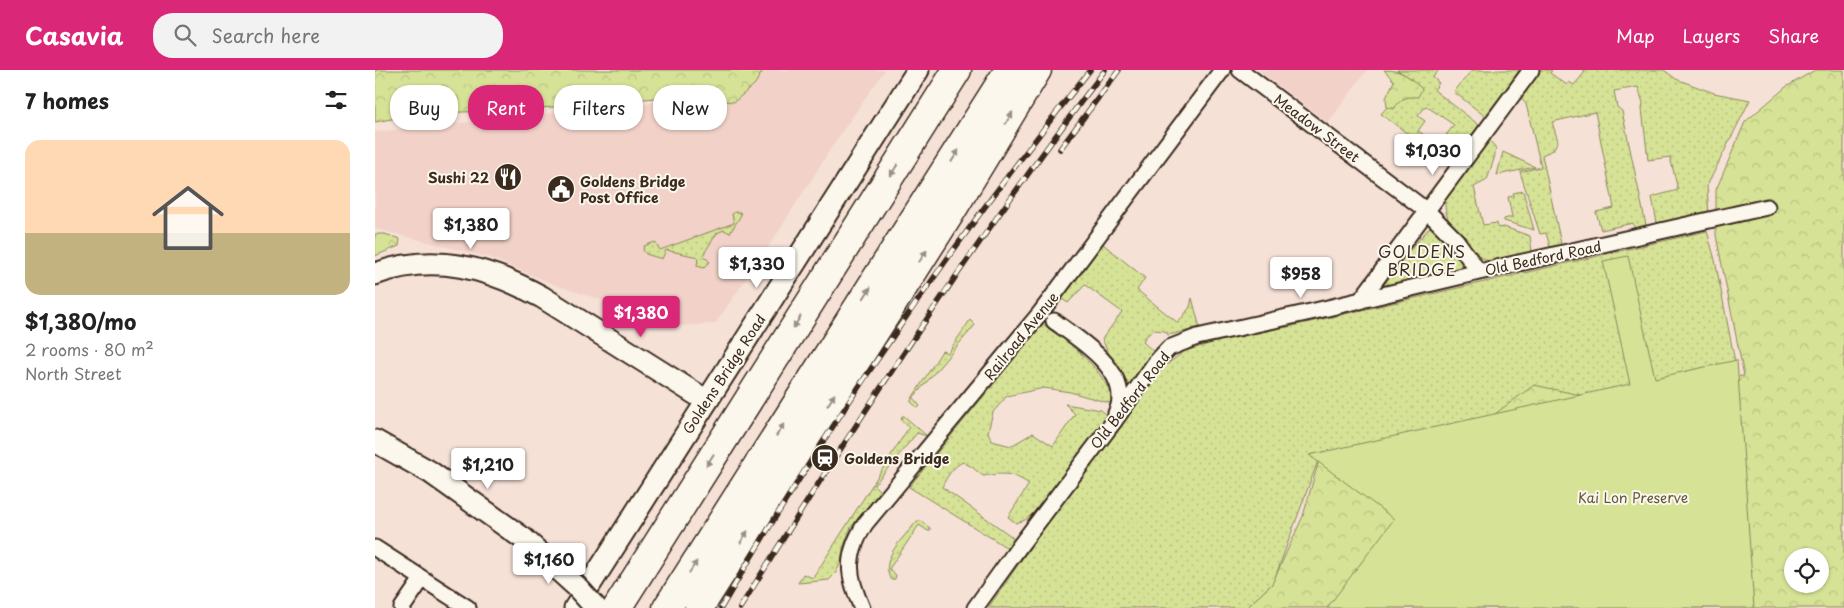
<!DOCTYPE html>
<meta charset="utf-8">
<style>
body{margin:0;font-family:"Playpen Sans",sans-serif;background:#f2f2f2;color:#222;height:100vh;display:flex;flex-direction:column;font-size:19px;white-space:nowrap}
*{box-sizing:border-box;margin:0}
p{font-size:16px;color:#767676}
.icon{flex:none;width:28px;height:28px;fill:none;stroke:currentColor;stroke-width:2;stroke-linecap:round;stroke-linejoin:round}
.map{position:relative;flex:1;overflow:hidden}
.details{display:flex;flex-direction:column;background:#fff;width:375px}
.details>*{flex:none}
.hud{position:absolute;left:15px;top:15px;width:475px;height:45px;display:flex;gap:10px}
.controls{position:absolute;left:1409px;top:478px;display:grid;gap:10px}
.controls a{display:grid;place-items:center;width:45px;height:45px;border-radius:50%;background:#fff;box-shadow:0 1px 4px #0004;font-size:25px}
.price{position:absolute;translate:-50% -42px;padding:0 11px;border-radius:5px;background:#fff;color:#222;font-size:16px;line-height:32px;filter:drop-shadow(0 1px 2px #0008)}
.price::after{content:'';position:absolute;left:50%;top:30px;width:15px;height:11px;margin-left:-8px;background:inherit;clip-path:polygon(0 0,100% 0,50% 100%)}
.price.current{background:#db2777;color:#fff}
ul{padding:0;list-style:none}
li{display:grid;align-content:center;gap:10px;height:265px;padding:0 25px}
li span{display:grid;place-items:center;height:155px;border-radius:15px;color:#555}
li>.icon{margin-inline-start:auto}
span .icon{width:90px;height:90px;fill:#fffc;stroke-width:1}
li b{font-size:21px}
h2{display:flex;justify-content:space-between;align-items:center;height:60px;padding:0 25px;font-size:21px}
.tag{padding:0 18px;border-radius:20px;background:#fff;box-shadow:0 1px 4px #0004;font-size:18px;line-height:45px}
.tag.current{background:#db2777;color:#fff}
header{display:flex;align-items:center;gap:30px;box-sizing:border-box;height:70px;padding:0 25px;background:#db2777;color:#fff}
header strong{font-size:24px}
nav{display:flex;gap:28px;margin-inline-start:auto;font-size:18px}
.search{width:350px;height:45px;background:#f2f2f2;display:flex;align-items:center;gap:12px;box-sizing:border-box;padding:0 18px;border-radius:20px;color:#767676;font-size:19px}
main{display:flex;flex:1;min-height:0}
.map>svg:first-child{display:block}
</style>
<header>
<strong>Casavia</strong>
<div class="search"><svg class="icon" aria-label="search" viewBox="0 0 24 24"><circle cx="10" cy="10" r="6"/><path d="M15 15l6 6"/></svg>Search here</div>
<nav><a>Map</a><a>Layers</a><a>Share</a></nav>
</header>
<main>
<section class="details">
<h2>7 homes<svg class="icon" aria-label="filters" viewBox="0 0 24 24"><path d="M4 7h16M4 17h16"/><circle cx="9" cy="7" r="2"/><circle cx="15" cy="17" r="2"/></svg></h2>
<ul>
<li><span style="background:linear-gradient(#ffd9b3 60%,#c2b280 0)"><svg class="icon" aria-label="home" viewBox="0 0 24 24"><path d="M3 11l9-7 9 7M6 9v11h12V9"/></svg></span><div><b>$1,380/mo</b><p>2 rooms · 80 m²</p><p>North Street</p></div></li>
</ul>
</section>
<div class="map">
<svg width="1469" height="538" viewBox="0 0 1469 538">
<defs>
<pattern id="grass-dots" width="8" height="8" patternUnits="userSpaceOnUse" patternTransform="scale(1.25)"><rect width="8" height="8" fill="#d6e396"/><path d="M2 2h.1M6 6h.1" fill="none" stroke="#b9c381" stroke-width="1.8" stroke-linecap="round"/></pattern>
<pattern id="forest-crowns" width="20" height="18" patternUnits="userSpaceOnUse" patternTransform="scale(1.25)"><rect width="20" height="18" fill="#d6e396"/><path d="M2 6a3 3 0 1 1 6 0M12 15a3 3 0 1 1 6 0" fill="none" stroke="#b9c381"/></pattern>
</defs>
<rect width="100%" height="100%" fill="#f6e1d7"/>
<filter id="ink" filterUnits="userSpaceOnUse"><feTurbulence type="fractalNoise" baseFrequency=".02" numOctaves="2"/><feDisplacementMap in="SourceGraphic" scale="10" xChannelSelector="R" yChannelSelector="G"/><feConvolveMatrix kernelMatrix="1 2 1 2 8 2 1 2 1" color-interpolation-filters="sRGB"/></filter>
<g filter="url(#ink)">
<path fill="#f2d2c8" d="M 387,0 L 510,0 L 462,69 L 402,164 L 340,254 L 296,256 L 258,240 L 183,216 L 113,187 L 0,159 L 0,62 L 365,23 Z
M 883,0 L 992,0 L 953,53 Z"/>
<path fill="url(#grass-dots)" stroke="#88865a" d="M 1022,0 L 1064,0 L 1058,7 L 1064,13 L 1059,20 L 1104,55 L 1088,76 L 1071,65 L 1079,55 L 1051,36 L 1043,46 L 1050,51 L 1043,61 L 1058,71 L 1052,78 L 1006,44 L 1012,37 L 1019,38 L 1023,31 L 1034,26 L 1037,9 Z
M 1097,0 L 1145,0 L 1111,47 L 1079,22 Z
M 1162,0 L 1177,0 L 1175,3 L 1192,15 L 1194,12 L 1199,15 L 1210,2 L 1208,0 L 1289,0 L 1301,9 L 1339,23 L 1375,30 L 1332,116 L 1334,146 L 1283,158 L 1277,127 L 1303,120 L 1295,87 L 1273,90 L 1267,39 L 1268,33 L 1263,17 L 1239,21 L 1242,37 L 1247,41 L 1272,160 L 1261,163 L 1258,153 L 1226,160 L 1221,142 L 1239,138 L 1220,42 L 1177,52 L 1183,71 L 1178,80 L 1167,85 L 1186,174 L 1175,177 L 1171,163 L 1165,164 L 1145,102 L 1166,97 L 1151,34 L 1143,25 Z
M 1110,70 L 1116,72 L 1121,78 L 1119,89 L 1112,110 L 1099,117 L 1108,155 L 1122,153 L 1123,158 L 1129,157 L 1155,166 L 1157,182 C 1145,185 1129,193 1116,191 C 1094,189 1064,148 1071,127 C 1077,105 1097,87 1110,70 Z
M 1128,82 L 1160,97 L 1122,105 Z
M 1148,121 L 1159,160 L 1129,151 L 1129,149 L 1137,147 L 1133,127 L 1139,126 L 1138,123 Z
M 360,142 L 365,142 L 366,145 L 355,163 L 349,160 L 342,163 L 328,185 L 335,192 L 329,198 L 322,196 L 323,187 L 291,180 L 287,189 L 271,184 L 268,180 L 269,176 L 280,172 L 285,180 L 359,153 L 357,144 Z
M 1055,157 L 1059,158 C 1071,170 1085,181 1087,199 L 1005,220 L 1033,182 Z
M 1332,161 L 1340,190 L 1362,302 L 1097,361 L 944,388 L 898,513 L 871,538 L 613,538 L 682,439 L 787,298 L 810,281 L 865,265 L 913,257 Z
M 728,174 L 770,208 L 762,220 L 803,253 L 815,237 L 817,228 L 825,258 L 793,265 L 790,261 L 779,260 L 770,267 L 768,272 L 778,281 L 751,320 L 727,269 L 747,242 L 710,215 L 693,233 L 687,229 Z
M 595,250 L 600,255 L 538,328 L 545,336 L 543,338 L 536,332 L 536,330 L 567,281 L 573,283 Z
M 668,254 C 696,275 731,298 738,334 L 695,322 L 669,318 L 632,326 L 618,342 L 613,362 L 617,371 L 636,376 L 658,363 L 678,376 L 700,344 L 690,334 L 726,340 L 733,346 L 731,351 L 664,438 L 650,450 L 641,453 L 633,447 L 654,414 C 636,402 628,403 608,406 L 597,397 L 588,392 C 578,396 571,408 567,417 L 636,466 L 639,470 L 634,479 L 534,417 Z
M 527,346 L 529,346 L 552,366 L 542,363 L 499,415 L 504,420 L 504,423 L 476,457 L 468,478 L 466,492 L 460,504 L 454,510 L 423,513 L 428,504 L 438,508 L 534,357 L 526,350 Z
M 542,451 L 546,451 L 555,458 L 555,460 L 553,461 L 544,455 L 514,499 L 521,505 L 520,509 L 516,510 C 503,488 530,467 542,451 Z"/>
<path fill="url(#forest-crowns)" stroke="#88865a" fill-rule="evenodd" d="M 0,0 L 388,0 L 380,14 L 359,32 L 303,26 L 155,39 L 43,44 L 0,52 Z
M 1009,0 C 1027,0 1034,6 1047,19 L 1043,27 C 1031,26 1025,29 1019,39 L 1012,37 L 1011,28 L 1019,11 Z
M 1440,0 L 1469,0 L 1469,538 L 871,538 L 897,514 L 928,446 L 945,387 L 1097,361 L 1159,315 L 1219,328 L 1318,308 L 1369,306 L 1341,165 L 1341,120 L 1370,52 L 1411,17 ZM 1418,486 L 1445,486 L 1445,514 L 1418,514 Z
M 0,164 L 10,164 L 25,169 L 24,176 L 0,186 Z"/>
<path fill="#d6e396" stroke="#88865a" d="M 1253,186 L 1280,308 L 1362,290 L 1379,538 L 952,538 L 1019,449 L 934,385 L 1255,314 L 1228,191 Z"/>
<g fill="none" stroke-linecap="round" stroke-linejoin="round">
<g stroke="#3b2a1e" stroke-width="19">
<path id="street" d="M 865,0 L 1052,141 L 1081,170 L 1104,202
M 985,231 L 1156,0
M 679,251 C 702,268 746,295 745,328 C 745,333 743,339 741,343
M 0,478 L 93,538
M 27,538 L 47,509
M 487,538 C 472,505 470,486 490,454 L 666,242 L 847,0
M 600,538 L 644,477 L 740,350 L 780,293 L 794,278 L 822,267 L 940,241 L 1104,202 L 1392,137"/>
</g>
<g stroke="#3b2a1e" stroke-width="25">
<path id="secondary" d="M 0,204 C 59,182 114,198 167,227 L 332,331
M 0,371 L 55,402 L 149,469
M 200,538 L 543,0"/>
</g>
<g stroke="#3b2a1e" stroke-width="31">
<path id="highway" d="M 242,538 L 582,0
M 292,538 L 634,0
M 324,538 L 574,145 L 662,0"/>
</g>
<use href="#street" stroke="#fbf7ec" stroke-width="15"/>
<use href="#secondary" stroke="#fbf7ec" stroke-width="21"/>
<use href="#highway" stroke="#fbf7ec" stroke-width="28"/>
<g stroke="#3b2a1e" stroke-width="5.5">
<path id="rail" d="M 685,79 L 744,0
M 346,538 C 455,351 580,169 715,0
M 365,538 C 479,354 599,172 730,0"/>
</g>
<use href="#rail" stroke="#fbf7ec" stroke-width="4" stroke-dasharray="11" stroke-linecap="butt"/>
<g stroke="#3b2a1e" stroke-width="25" stroke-linecap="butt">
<path id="secondary-bridge" d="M 149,469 L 201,516 L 221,538"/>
</g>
<use href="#secondary-bridge" stroke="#fbf7ec" stroke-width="21"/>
</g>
<defs><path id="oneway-solid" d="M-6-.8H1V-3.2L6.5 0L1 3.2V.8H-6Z" transform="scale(1.25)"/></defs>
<g fill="#9b9085">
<use href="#oneway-solid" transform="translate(634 48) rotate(-59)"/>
<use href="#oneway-solid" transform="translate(580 86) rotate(-58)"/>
<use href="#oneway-solid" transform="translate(519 100) rotate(122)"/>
<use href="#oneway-solid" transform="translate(548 186) rotate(-57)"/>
<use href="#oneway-solid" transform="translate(492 223) rotate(-58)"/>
<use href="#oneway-solid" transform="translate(422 252) rotate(122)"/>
<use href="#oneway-solid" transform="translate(456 330) rotate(-58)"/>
<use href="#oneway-solid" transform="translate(405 360) rotate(-58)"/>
<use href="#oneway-solid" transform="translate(335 390) rotate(122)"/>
<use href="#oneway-solid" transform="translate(369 467) rotate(-58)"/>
<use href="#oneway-solid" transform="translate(318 497) rotate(-57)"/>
</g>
</g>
<defs>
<g id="restaurant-disc" transform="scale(1.4375)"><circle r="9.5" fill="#3b2a1e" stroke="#fbf7ec"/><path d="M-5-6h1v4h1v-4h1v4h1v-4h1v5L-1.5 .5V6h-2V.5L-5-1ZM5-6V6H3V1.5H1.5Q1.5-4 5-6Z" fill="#fff"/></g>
<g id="civic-disc" transform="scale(1.4375)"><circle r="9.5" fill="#3b2a1e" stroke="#fbf7ec"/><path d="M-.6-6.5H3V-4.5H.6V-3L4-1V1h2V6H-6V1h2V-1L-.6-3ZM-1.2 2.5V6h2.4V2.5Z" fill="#fff"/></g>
<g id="station-disc" transform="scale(1.4375)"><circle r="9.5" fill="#3b2a1e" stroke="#fbf7ec"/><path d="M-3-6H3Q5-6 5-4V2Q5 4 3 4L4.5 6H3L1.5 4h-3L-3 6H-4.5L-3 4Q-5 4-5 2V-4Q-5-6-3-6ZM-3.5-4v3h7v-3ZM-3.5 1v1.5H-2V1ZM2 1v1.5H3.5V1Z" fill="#fff"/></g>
</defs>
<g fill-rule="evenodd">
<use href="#restaurant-disc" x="133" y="107"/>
<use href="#civic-disc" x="186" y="119"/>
<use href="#station-disc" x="450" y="388"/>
</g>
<g text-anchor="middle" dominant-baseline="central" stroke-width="4" stroke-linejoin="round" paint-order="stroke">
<g font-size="14" fill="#3b2a1e" stroke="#fbf7ec">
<text transform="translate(942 58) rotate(37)">Meadow Street</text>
<text transform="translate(1168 188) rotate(-12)">Old Bedford Road</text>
<text transform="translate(646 266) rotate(-51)">Railroad Avenue</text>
<text transform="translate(349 304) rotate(-57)">Goldens Bridge Road</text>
<text transform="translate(755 330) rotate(-52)">Old Bedford Road</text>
</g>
<g font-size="14" font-weight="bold" fill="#3b2a1e" stroke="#fbf7ec" text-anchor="start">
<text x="114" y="107" text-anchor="end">Sushi 22</text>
<text x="205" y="111">Goldens Bridge<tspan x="205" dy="16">Post Office</tspan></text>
<text x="469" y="388">Goldens Bridge</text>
</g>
<g font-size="14" fill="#62583c" stroke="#fbf7ec">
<text x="1258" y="427">Kai Lon Preserve</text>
</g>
<g font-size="16" letter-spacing="1" fill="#3b2a1e" stroke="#fbf7ec">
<text x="1047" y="181">GOLDENS<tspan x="1047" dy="18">BRIDGE</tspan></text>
</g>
</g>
</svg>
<div class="controls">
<a><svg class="icon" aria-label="locate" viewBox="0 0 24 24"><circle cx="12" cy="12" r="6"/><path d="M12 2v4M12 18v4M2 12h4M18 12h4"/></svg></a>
</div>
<b class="price" style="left:1058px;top:106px">$1,030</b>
<b class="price" style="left:96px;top:180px">$1,380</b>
<b class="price" style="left:382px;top:219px">$1,330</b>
<b class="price" style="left:926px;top:229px">$958</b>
<b class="price current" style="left:266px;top:268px">$1,380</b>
<b class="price" style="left:113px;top:420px">$1,210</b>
<b class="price" style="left:174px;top:515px">$1,160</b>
<div class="hud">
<a class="tag">Buy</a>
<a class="tag current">Rent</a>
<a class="tag">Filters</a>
<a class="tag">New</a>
</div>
</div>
</main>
